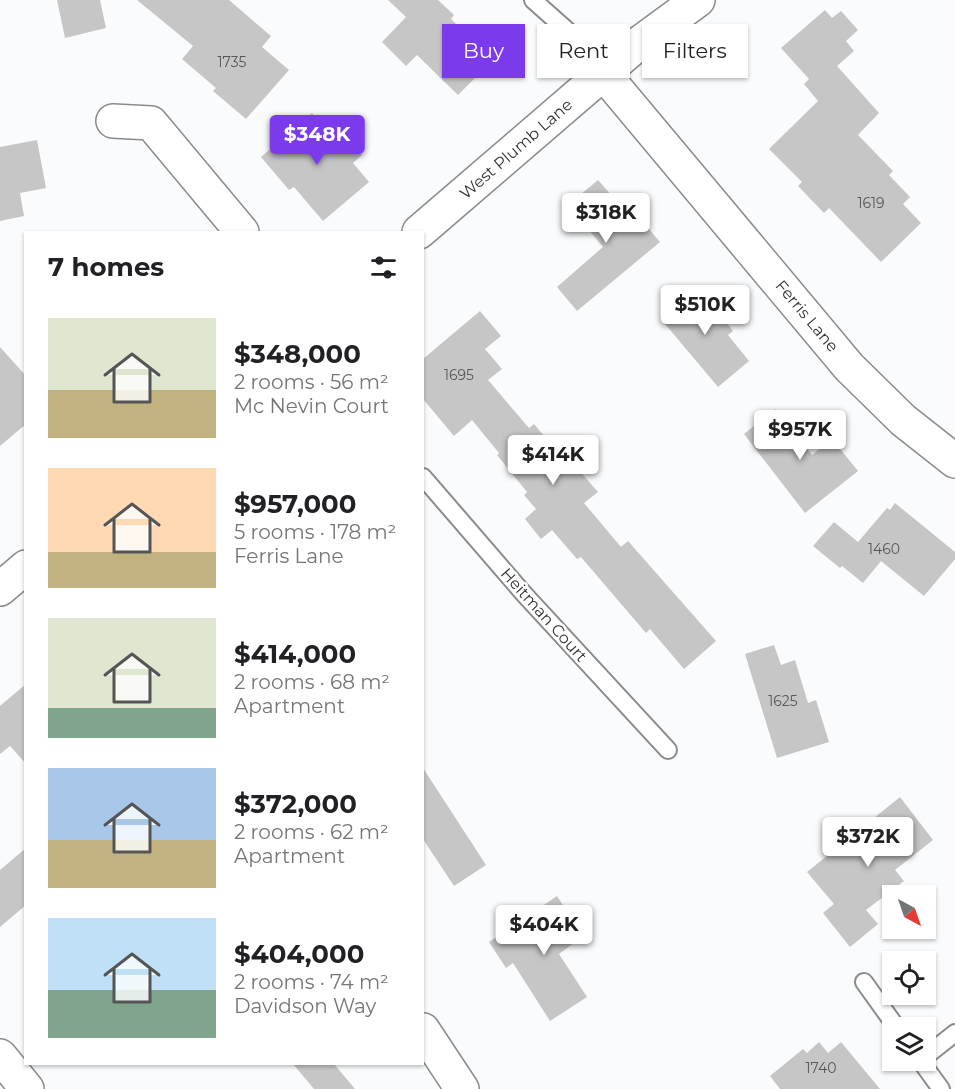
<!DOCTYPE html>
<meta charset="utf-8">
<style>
body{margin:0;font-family:Montserrat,sans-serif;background:#f2f2f2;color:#202124;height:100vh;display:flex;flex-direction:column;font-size:22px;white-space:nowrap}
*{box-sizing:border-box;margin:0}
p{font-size:20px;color:#757577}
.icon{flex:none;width:33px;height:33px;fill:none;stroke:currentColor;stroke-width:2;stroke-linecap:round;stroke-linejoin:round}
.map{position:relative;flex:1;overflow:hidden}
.side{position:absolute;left:24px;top:231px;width:400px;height:834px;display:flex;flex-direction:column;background:#fff;border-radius:0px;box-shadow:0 2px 4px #0004}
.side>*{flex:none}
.hud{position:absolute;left:442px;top:24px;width:422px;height:54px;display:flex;gap:12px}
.needle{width:39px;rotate:140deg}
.fabs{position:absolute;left:882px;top:885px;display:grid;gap:12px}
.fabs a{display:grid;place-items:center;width:54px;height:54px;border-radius:0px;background:#fff;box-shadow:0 2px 4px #0004;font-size:30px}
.price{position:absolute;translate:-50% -51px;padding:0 14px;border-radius:6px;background:#fff;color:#222;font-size:20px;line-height:39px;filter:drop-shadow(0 2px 3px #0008)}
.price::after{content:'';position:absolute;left:50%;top:36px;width:18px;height:14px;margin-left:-9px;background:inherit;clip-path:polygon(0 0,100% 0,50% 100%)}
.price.current{background:#7c3aed;color:#fff}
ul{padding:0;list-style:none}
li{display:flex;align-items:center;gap:18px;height:150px;padding:0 24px}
li span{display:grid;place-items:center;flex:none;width:168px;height:120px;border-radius:0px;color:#555}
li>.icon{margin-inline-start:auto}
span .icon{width:72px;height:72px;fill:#fffc;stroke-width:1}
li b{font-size:26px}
h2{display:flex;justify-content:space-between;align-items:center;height:72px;padding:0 24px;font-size:26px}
.pill{padding:0 21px;border-radius:0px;background:#fff;box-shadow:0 2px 4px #0004;font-size:21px;line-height:54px}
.pill.current{background:#7c3aed;color:#fff}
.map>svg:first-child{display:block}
</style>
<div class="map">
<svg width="955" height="1089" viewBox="0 0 955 1089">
<rect width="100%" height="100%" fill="#fafbfc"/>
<path fill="#c7c6c6" d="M 57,0 L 100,0 L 106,28 L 65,38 Z
M 137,0 L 229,0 L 271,36 L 262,47 L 289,70 L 246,119 L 213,91 L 216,88 L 182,59 L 193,46 Z
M 388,0 L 438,0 L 454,15 L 451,19 L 486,53 L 476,62 L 484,69 L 458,95 L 417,55 L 406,66 L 382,42 L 406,17 Z
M 825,10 L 832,18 L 841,11 L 858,30 L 846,41 L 854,51 L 837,66 L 879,113 L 858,135 L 893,171 L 889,175 L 910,197 L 903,204 L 921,223 L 881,262 L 829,208 L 824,213 L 798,186 L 802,182 L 769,149 L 818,101 L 804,84 L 809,79 L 781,48 Z
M 312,113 L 335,140 L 344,133 L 362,155 L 353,163 L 369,182 L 323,221 L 294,187 L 289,190 L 261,157 Z
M 37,140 L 46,188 L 20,193 L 24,216 L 0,221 L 0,147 Z
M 598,180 L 619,204 L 622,202 L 640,223 L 642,221 L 660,242 L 577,311 L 557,287 L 603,247 L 568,205 Z
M 700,288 L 733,331 L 728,335 L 749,361 L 718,387 L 660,318 L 692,291 L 694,293 Z
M 480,311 L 501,336 L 485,349 L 502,369 L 488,380 L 529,428 L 534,424 L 568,464 L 571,461 L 598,492 L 584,503 L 621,547 L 628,541 L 716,641 L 684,669 L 650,629 L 646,633 L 581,557 L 577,559 L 552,530 L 541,539 L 525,519 L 536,509 L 524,495 L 527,492 L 497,455 L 499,453 L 472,420 L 454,436 L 423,399 L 423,359 Z
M 0,347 L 26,376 L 26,424 L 0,446 Z
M 775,409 L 812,455 L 832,439 L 858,471 L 805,513 L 744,434 Z
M 895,503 L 955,552 L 955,559 L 924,596 L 881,561 L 863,583 L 842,566 L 840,568 L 813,546 L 834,522 L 858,542 L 887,508 L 890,510 Z
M 774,645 L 781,665 L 795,660 L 808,703 L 816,700 L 829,742 L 777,758 L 745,654 Z
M 26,684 L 26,764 L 10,746 L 0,754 L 0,706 Z
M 423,768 L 486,865 L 454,886 L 423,839 Z
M 900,797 L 933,840 L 895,870 L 904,881 L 866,910 L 878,924 L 850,947 L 823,913 L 834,904 L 807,872 Z
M 26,848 L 26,905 L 0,927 L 0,870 Z
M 557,896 L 583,936 L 559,954 L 587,997 L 550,1021 L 513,963 L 506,968 L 489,942 Z
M 819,1042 L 828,1053 L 841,1042 L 880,1089 L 780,1089 L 770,1076 L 803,1049 L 807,1053 Z
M 293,1064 L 334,1064 L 355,1089 L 314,1089 Z"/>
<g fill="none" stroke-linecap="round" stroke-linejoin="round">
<g stroke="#8a8b8c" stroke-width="20">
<path id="lane" d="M 533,0 L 579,41 L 603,73
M 423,477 L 524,594 L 668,750
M 864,982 L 897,1028
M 926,1056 L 955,1033
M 920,1060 L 941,1089"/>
</g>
<g stroke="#8a8b8c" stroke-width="36">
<path id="street" d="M 113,121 L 151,123 L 242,232
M 423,1030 L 462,1089
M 0,1056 L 27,1089"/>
</g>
<g stroke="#8a8b8c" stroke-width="36">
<path id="secondary" d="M 603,73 L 849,367 L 903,420 L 955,461
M 419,232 L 634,47 L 698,0
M 0,589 L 26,567"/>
</g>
<use href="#lane" stroke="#fff" stroke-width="16"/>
<use href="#street" stroke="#fff" stroke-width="33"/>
<use href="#secondary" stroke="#fff" stroke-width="33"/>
</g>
<g text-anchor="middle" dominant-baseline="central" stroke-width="5" stroke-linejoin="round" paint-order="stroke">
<g font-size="14" fill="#575757">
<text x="232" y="62">1735</text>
<text x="871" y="203">1619</text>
<text x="459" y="375">1695</text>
<text x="884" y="549">1460</text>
<text x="783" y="701">1625</text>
<text x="821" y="1068">1740</text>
</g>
<g font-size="16" fill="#323232" stroke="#fff">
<text transform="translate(516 149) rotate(-41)">West Plumb Lane</text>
<text transform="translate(807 316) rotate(50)">Ferris Lane</text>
<text transform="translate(544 615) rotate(48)">Heitman Court</text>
</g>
</g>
</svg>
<div class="fabs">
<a><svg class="needle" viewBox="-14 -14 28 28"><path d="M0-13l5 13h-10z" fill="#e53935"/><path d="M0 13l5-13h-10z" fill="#757577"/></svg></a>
<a><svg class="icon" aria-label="locate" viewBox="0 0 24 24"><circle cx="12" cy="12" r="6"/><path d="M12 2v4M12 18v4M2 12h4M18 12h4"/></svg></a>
<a><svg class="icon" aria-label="layers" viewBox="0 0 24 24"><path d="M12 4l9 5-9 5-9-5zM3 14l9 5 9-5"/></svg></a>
</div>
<b class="price current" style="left:317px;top:166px">$348K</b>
<b class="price" style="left:606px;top:244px">$318K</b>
<b class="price" style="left:705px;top:336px">$510K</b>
<b class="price" style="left:800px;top:461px">$957K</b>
<b class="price" style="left:553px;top:486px">$414K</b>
<b class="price" style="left:868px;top:868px">$372K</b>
<b class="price" style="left:544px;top:956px">$404K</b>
<div class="hud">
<a class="pill current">Buy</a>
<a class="pill">Rent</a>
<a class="pill">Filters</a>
</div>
<section class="side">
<h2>7 homes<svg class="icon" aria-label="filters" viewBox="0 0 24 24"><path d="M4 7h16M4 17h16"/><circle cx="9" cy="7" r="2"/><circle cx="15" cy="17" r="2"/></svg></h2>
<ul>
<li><span style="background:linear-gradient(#dfe7d0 60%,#c2b280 0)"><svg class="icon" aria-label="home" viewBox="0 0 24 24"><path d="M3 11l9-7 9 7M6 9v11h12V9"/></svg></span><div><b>$348,000</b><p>2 rooms · 56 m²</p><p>Mc Nevin Court</p></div></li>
<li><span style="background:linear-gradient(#ffd9b3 70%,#c2b280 0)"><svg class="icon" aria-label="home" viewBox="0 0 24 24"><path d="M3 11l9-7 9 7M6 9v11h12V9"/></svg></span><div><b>$957,000</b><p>5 rooms · 178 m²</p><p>Ferris Lane</p></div></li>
<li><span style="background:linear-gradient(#dfe7d0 75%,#7fa58c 0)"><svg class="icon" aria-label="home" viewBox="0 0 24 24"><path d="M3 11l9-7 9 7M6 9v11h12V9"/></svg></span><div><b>$414,000</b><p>2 rooms · 68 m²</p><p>Apartment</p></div></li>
<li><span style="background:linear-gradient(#a9c7e8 60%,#c2b280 0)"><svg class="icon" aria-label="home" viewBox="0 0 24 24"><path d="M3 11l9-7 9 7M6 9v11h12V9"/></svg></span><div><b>$372,000</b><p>2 rooms · 62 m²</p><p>Apartment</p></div></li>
<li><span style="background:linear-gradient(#bfe0f5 60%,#7fa58c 0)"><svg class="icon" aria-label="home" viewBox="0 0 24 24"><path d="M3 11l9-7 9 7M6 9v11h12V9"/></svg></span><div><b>$404,000</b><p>2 rooms · 74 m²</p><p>Davidson Way</p></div></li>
</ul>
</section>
</div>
